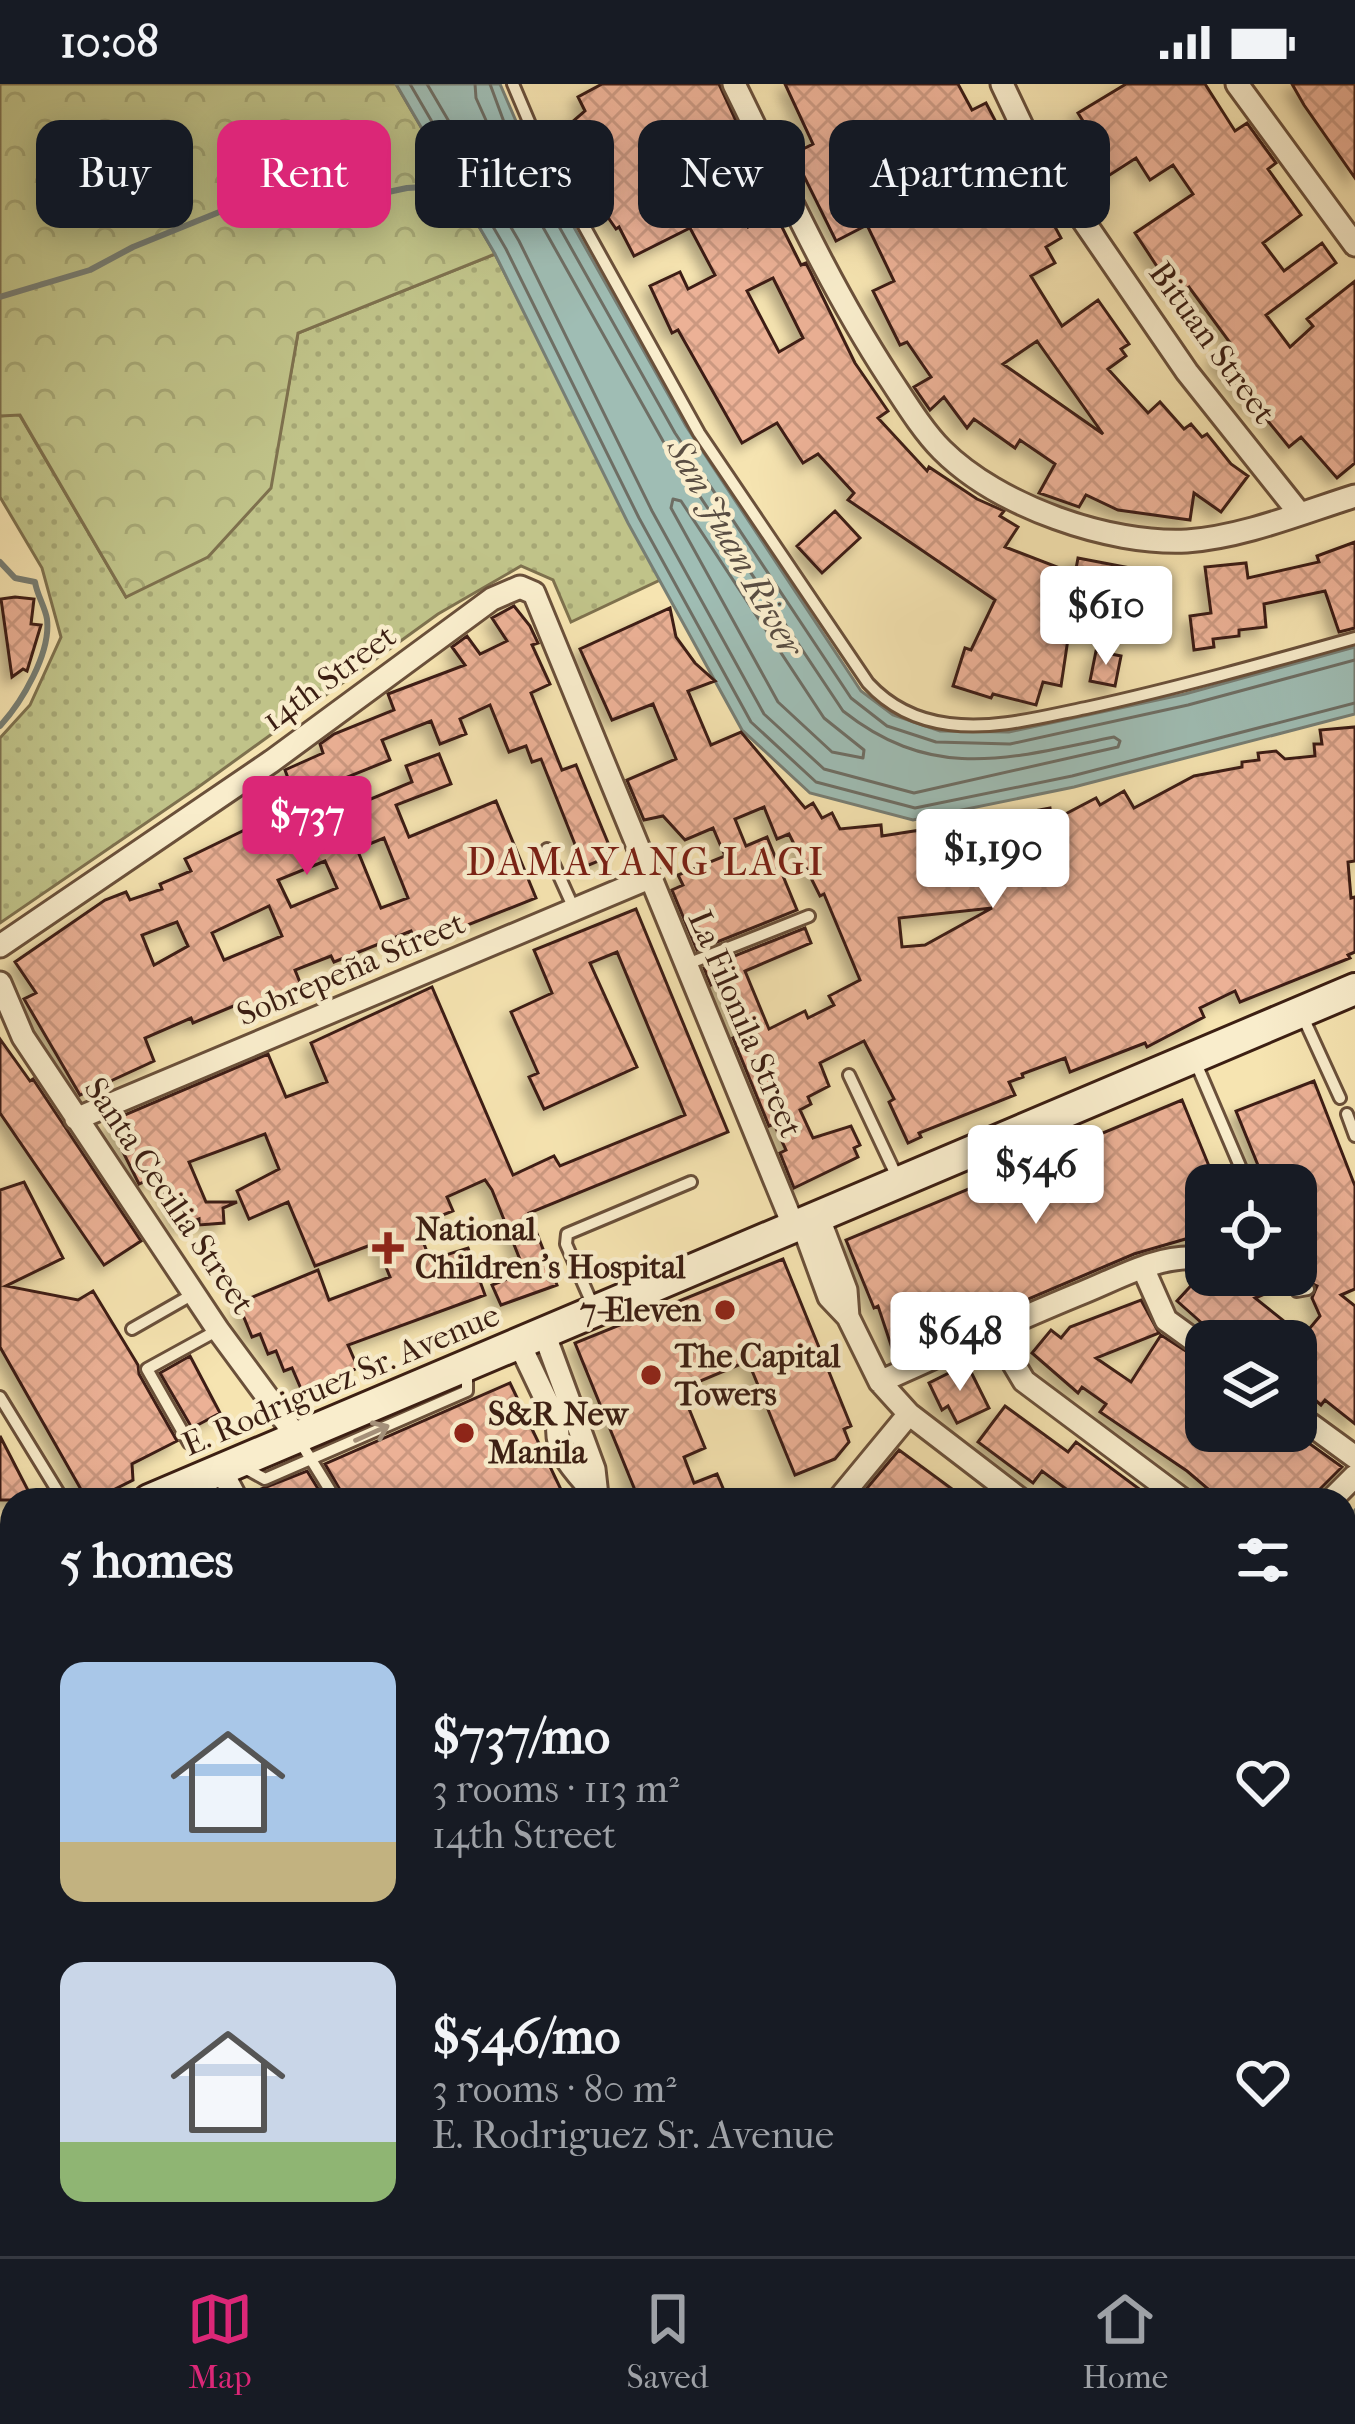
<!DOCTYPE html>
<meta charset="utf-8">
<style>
body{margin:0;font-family:"IM FELL French Canon",serif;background:#20242c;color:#f1f3f6;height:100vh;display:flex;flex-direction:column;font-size:45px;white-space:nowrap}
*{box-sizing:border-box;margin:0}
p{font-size:39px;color:#9ea1a6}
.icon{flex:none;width:66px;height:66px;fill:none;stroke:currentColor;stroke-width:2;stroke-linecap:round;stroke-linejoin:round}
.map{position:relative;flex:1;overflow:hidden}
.side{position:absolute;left:0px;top:1404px;width:1356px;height:768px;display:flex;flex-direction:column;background:#171b24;border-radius:36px 36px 0 0;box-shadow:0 6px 30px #0003}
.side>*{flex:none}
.hud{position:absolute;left:36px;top:36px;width:1284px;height:108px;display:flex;gap:24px}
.buttons{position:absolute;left:1185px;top:1080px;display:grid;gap:24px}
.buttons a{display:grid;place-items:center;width:132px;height:132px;border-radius:24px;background:#171b24;box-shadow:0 6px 30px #0003;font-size:60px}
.price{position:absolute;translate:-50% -102px;padding:0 27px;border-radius:12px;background:#fff;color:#222;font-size:39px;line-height:78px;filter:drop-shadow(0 3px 6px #0008)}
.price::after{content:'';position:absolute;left:50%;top:72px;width:36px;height:27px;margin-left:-18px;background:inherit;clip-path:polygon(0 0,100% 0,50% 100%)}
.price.on{background:#db2777;color:#fff}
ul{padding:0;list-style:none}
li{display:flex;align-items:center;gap:36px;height:300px;padding:0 60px}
li span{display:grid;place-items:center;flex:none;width:336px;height:240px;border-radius:24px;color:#555}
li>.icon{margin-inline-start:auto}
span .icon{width:144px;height:144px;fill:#fffc;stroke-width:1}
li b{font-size:51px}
h2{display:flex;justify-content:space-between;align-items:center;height:144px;padding:0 60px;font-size:51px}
.chip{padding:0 42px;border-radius:24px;background:#171b24;box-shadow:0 6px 30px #0003;font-size:42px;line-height:108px}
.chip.on{background:#db2777;color:#fff}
.status{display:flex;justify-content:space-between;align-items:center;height:84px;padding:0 60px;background:#171b24;direction:ltr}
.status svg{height:33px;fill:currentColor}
.dock{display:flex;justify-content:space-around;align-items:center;height:168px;border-top:3px solid #363941;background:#171b24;font-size:33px;color:#9ea1a6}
.dock a{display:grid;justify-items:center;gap:6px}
.dock .on{color:#db2777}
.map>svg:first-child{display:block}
</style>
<div class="status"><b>10:08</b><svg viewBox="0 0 49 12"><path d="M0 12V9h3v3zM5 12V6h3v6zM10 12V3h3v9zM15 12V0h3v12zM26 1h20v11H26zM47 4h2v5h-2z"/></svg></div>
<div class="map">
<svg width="1355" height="2172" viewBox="0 0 1355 2172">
<defs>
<pattern id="grass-dots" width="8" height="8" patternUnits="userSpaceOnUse" patternTransform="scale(3)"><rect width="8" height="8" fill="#c0c389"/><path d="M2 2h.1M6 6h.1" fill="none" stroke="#a6a775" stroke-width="1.8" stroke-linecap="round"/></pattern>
<pattern id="forest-crowns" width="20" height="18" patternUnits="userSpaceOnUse" patternTransform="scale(3)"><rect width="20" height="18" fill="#c0c389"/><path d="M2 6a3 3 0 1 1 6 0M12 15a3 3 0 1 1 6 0" fill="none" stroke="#a6a775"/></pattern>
<pattern id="building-cross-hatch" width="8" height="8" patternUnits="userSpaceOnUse" patternTransform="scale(3)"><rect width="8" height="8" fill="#ecb196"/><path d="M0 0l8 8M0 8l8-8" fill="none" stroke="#cb9880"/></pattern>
<filter id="shadow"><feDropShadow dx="-7" dy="7" stdDeviation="6" flood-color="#0004"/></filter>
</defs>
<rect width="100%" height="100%" fill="#f6e4b1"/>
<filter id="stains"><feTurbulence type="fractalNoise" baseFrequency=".00167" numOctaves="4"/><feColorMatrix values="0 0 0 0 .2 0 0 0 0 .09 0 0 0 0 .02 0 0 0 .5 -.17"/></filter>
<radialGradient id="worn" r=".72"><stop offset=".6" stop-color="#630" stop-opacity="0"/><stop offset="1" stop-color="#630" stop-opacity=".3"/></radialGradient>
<path fill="url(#grass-dots)" stroke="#7e714e" stroke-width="3" d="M 495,170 L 660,496 L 571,538 L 553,496 L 521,482 L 438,530 L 197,704 L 0,839 L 0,654 L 30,621 L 61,553 L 42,484 L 0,413 L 0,332 L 19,330 L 126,513 L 270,404 L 298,249 Z"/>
<path fill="url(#forest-crowns)" stroke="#7e714e" stroke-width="3" d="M 0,0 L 396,0 L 495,170 L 298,249 L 271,404 L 208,473 L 126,513 L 20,331 L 0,332 Z"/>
<path fill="#9fbdb4" stroke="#777e74" stroke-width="3" d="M 396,0 L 500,0 L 522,51 L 686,342 L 861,607 L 893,631 L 940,647 L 1009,648 L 1185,610 L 1355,563 L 1355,630 L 1074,703 L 913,736 L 810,709 L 742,646 L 628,439 L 495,170 Z
M 1355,1426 L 1355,1526 L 1344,1536 L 1344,1439 Z
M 1344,1763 L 1355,1784 L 1355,1947 L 1344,1928 Z"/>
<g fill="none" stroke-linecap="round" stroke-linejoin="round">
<path stroke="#6e6e64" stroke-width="3" d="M 410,0 L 506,165 L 639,434 L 751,638 L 816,698 L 915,724 L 1072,692 L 1355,619
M 427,0 L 519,157 L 652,427 L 764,630 L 824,685 L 914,709 L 1118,663 L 1120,657 L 1114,653 C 1010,674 934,699 843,627 L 663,357 L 498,63 L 476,14 L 475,0
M 490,0 L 511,57 L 675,349 L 851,614 L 887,642 L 936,658 L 1010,660 L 1188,621 L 1355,576
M 673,415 L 681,417 L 824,634 L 864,666 L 863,674 L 832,668 L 778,618 L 671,424 Z"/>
<path stroke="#777e74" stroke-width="6" d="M 350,116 L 407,104 L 459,101
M 0,213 L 90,186 L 133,163 L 244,118 L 295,114 L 329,117
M 0,478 L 15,494 L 35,498 C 37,511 45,523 47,535 C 51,569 22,618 0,642"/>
</g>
<path fill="url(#building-cross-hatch)" stroke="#3c1f13" stroke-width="3" fill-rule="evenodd" filter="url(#shadow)" d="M 602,0 L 719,0 L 749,65 L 715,80 L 748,143 L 775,129 L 801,181 L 806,179 L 855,279 L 888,327 L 878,334 L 927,387 L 929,383 L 977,415 L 1004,427 L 1000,432 L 1018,443 L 1005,463 L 1075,490 L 1078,474 L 1130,484 L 1119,538 L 1072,528 L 1061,602 L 1043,598 L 1036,621 L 993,610 L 991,614 L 953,602 L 965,564 L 971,566 L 995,516 L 848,416 L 854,409 L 818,370 L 803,379 L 777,339 L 742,359 L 678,246 L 672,249 L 650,202 L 680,188 L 688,205 L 715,191 L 690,144 L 634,172 L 619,143 L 616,145 L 596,116 L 584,123 L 563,84 L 568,81 L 549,58 L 585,27 L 578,13 ZM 773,194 L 803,254 L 779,268 L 747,207 Z
M 785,0 L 958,0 L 972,26 L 986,19 L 1023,90 L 1030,86 L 1045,115 L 1041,117 L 1061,154 L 1046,163 L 1055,179 L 1031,192 L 1062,242 L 1098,216 L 1129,260 L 1121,265 L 1126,272 L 1108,285 L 1148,329 L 1160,318 L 1184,345 L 1191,340 L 1202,353 L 1207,350 L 1231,380 L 1248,392 L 1221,428 L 1194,409 L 1190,436 L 1118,426 L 1086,411 L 1079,423 L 1039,409 L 1055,380 L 1020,356 L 1015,364 L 974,335 L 967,344 L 944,313 L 930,326 L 914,303 L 931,293 L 907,258 L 900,261 L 873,207 L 894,197 L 867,141 L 836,157 L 793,70 L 813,60 ZM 933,43 L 960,94 L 924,113 L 897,62 ZM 1037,257 L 1103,350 L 1003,280 Z
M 1126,0 L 1205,0 L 1235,47 L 1247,39 L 1276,79 L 1268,85 L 1301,131 L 1263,159 L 1284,187 L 1322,159 L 1336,179 L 1266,231 L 1290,263 L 1313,242 L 1307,235 L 1355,197 L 1355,379 L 1337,394 L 1301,353 L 1289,363 L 1254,320 L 1251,322 L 1213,274 L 1231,260 L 1189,203 L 1179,210 L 1164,193 L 1135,149 L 1193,110 L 1173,81 L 1150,96 L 1136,74 L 1105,94 L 1091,72 L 1101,66 L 1078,29 Z
M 1292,0 L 1355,0 L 1355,94 L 1304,21 Z
M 835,427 L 860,454 L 822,489 L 797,462 Z
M 1355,458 L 1355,544 L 1339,548 L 1325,507 L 1264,520 L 1266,543 L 1239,546 L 1239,552 L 1213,555 L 1214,563 L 1194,566 L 1190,532 L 1211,529 L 1205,483 L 1246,479 L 1248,494 L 1319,478 L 1317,472 Z
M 15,513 L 34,515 L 31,540 L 41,541 L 27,587 L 23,585 L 12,593 L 1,515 Z
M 514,522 L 530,542 L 538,559 L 532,561 L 550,600 L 531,609 L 562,686 L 576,681 L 613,771 L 584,783 L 541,675 L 532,678 L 526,662 L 509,668 L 490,621 L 460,635 L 466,650 L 440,660 L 431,637 L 382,656 L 390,676 L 330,700 L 342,727 L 412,698 L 406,682 L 439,670 L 451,700 L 396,721 L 409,753 L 496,717 L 536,814 L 417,861 L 411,847 L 334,878 L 331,872 L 295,886 L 301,901 L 251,922 L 248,916 L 193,939 L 191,934 L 145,954 L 154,977 L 80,1011 L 24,915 L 36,909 L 15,878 L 105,816 L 126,808 L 130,816 L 162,805 L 160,800 L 191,787 L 185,775 L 261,738 L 251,712 L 289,697 L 285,686 L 323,669 L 320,660 L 334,650 L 394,626 L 388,610 L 465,581 L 452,563 L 467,552 L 480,570 L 507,557 L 492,534 ZM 384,754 L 408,814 L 381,824 L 357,765 ZM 325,777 L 337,804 L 291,823 L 278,796 ZM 269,822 L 282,852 L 224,876 L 212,849 ZM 177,838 L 188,862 L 154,881 L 142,851 Z
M 670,524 L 676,553 L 695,579 L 715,597 L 688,607 L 711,661 L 741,648 L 805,724 L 813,719 L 822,734 L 832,729 L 840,745 L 881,741 L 882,752 L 946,742 L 947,747 L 989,744 L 988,738 L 1001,737 L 1001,733 L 1050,724 L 1052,737 L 1096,714 L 1100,721 L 1124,707 L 1134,724 L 1194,692 L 1242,683 L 1242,678 L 1259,676 L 1258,669 L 1276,667 L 1285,675 L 1315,672 L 1314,660 L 1322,660 L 1320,646 L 1355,643 L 1355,777 L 1348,778 L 1351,814 L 1355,813 L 1355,868 L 1348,871 L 1350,874 L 1240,918 L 1235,907 L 1200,924 L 1204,933 L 1147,963 L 1145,959 L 1070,988 L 1065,974 L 1022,990 L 1023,993 L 1009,998 L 1015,1011 L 919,1049 L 921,1053 L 908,1059 L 889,1018 L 894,1015 L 864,957 L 820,979 L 829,1002 L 808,1013 L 811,1020 L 800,1026 L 813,1054 L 851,1042 L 860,1061 L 854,1064 L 858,1073 L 794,1104 L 780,1069 L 786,1066 L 774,1040 L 769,1042 L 733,954 L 737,952 L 715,899 L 711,901 L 704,884 L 805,844 L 811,859 L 745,887 L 769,945 L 805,927 L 808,934 L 834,921 L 829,912 L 860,896 L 824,810 L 820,812 L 789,750 L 777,755 L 764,723 L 735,735 L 746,762 L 767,753 L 797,826 L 697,866 L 672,806 L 683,801 L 678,791 L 725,772 L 713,744 L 685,756 L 663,732 L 644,736 L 627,696 L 676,675 L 653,620 L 612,636 L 580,565 ZM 992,824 L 925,861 L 902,863 L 899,834 Z
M 1096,567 L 1121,572 L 1115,602 L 1090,597 Z
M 636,825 L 728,1048 L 529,1129 L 557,1201 L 501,1221 L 492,1201 L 525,1188 L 492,1106 L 485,1096 L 447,1113 L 453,1127 L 417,1141 L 430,1176 L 468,1164 L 485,1211 L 348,1261 L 358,1284 L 302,1307 L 292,1284 L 284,1287 L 276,1267 L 268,1270 L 260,1250 L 252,1253 L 238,1219 L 318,1186 L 329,1216 L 390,1193 L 376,1159 L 315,1182 L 288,1118 L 249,1135 L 237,1107 L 279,1085 L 265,1050 L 189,1078 L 206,1118 L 237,1118 L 223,1124 L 224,1139 L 199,1141 L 199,1135 L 179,1143 L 157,1092 L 139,1100 L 108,1038 L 268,970 L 286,1013 L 327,998 L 311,959 L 432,903 L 513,1091 L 554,1072 L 560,1082 L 685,1031 L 617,868 L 590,879 L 637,983 L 544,1025 L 529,993 L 538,989 L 511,928 L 552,909 L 534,866 Z
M 0,955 L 30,997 L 33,995 L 141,1157 L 104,1181 L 0,1029 Z
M 1314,997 L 1355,1102 L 1355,1205 L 1341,1211 L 1355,1222 L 1355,1340 L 1325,1316 L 1321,1321 L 1296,1300 L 1296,1257 L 1237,1257 L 1228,1249 L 1221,1256 L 1177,1217 L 1198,1194 L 1207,1202 L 1232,1191 L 1265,1191 L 1272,1207 L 1255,1214 L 1290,1242 L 1293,1240 L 1305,1250 L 1320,1232 L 1312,1214 L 1317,1202 L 1305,1196 L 1296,1174 L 1296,1101 L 1266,1101 L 1236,1027 Z
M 1182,1016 L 1211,1087 L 1193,1095 L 1206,1134 L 1206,1149 L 1134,1170 L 939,1253 L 937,1248 L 892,1264 L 878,1222 L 874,1224 L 846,1156 Z
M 24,1098 L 63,1174 L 6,1202 L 78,1216 L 93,1207 L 138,1281 L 139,1290 L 177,1357 L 132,1380 L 133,1396 L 93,1416 L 87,1416 L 0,1263 L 0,1106 Z
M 783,1175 L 851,1342 L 844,1345 L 849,1358 L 835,1375 L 795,1391 L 748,1277 L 681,1305 L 705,1364 L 684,1373 L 694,1399 L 717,1390 L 728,1416 L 639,1416 L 575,1259 Z
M 1141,1216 L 1159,1249 L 1096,1274 L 1131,1298 L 1161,1251 L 1206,1280 L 1206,1347 L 1292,1347 L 1342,1383 L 1320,1405 L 1316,1416 L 1221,1416 L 1187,1387 L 1100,1328 L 1106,1320 L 1082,1303 L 1078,1309 L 1032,1269 L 1051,1246 L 1061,1254 L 1070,1243 Z
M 190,1272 L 220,1329 L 192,1344 L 160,1289 Z
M 967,1280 L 989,1324 L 957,1339 L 948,1322 L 942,1326 L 929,1299 Z
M 510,1299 L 566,1416 L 346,1416 L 325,1380 Z
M 1005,1322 L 1068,1368 L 1076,1358 L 1154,1416 L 1081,1416 L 1042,1387 L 1033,1399 L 978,1358 Z
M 0,1352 L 33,1416 L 0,1416 Z
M 899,1366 L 967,1416 L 857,1416 Z
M 307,1387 L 325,1416 L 266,1416 L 261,1405 Z"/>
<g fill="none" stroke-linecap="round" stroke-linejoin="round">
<g stroke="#6a503a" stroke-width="16">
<path id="service" d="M 513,0 L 538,59 L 699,349 L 868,599 C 889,622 917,636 949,640 C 995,646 1041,633 1086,624 C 1177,604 1266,579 1355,554
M 547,765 L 575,827
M 685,881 L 809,832
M 1302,931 L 1340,1014
M 1195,977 L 1248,1101
M 849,991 L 898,1095
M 1347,1030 L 1355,1052
M 1285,1191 L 1297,1207 L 1308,1205
M 594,1224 L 566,1160 L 567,1150 L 691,1098
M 132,1245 L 195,1209
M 0,1313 L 63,1416
M 299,1356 L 336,1416
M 189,1359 L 147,1285 L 218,1246
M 245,1384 L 265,1395 L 467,1307 L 467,1287
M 0,1948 L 12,1982
M 0,2009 L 12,1998
M 530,2160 L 536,2172
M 34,2172 L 36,2160"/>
</g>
<g stroke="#6a503a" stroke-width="27">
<path id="minor" d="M 734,0 C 783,99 828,200 888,292 C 904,316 922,346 942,366 C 998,422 1109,461 1187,457 C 1243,453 1301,429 1355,412
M 1002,0 L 1030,59 L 1187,288 L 1300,430
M 1237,0 L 1355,161
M 0,862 L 272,677 L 492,515 L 520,503 L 534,509 L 794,1143
M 0,899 L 23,953 L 218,1246 L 297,1353
M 76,1035 L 649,794
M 818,1132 L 846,1206 L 848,1233
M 802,1139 L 829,1213 L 848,1233 L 880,1298 L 909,1330 L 1021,1416
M 1143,1184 L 1166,1236 L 1206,1265
M 993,1245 L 1024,1297 L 1183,1416
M 544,1249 L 594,1385 L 597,1412
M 519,1259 L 558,1341 C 554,1373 583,1393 599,1416
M 880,1298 C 948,1267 1015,1236 1084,1208 C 1121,1193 1158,1171 1198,1174
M 1296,1330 L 1355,1373
M 221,1386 L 237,1416
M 838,1416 L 909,1330
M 1331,1416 L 1355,1392
M 0,1527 L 12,1553
M 0,1578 L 12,1596
M 1344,2032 L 1355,2050
M 1344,2087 L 1355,2079
M 298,2160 L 300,2172
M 627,2160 L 633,2172
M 920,2160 L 927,2172
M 1031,2160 L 1037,2172
M 1155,2160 L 1160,2172
M 1289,2160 L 1295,2172
M 719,2172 L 743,2160"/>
</g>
<g stroke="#3c1f13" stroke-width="36">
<path id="secondary" d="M 149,1416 L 1355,905
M 0,1479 L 12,1474"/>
</g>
<use href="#service" stroke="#f9edcc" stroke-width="10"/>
<use href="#minor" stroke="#f9edcc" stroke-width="21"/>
<use href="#secondary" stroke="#f9edcc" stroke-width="30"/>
</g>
<defs><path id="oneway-shaft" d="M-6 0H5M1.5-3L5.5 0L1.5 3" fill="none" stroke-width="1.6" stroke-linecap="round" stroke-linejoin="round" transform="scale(3)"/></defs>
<use stroke="#a49079" href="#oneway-shaft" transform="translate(372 1349) rotate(-24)"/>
<g fill="#8f2418" stroke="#f9edcc" stroke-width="4.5">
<path d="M382 1146h12v12h12v12h-12v12h-12v-12h-12v-12h12z"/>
<circle cx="725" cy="1226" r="12"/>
<circle cx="651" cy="1291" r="12"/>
<circle cx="464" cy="1349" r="12"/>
</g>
<g text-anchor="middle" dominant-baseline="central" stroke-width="9" stroke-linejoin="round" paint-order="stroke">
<g font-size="33" fill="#3c1f13" stroke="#f9edcc">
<text transform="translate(1212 259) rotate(54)">Bituan Street</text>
<text transform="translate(329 594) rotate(-36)">14th Street</text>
<text transform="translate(351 885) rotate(-23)">Sobrepeña Street</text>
<text transform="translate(745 940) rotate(67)">La Filonila Street</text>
<text transform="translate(169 1112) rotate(56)">Santa Cecilia Street</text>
<text transform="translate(341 1296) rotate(-23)">E. Rodriguez Sr. Avenue</text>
</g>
<g font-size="33" font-weight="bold" fill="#3c1f13" stroke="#f9edcc" text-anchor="start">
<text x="415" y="1145">National<tspan x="415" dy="38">Children's Hospital</tspan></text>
<text x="701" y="1226" text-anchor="end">7-Eleven</text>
<text x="675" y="1272">The Capital<tspan x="675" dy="38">Towers</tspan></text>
<text x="488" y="1330">S&amp;R New<tspan x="488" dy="38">Manila</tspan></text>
</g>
<g font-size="36" font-style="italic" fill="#5a4e43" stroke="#f9edcc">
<text transform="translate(735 463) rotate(61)">San Juan River</text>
</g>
<g font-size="39" letter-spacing="3" fill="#7a1f14" stroke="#f9edcc">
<text x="646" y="778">DAMAYANG LAGI</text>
</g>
</g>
<rect width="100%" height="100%" filter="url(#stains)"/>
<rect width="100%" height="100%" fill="url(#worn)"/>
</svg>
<div class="buttons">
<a><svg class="icon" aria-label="locate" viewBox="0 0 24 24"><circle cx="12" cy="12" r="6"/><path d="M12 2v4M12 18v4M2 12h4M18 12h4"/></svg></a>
<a><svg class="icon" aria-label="layers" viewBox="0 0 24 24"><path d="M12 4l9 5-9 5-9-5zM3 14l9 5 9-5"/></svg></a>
</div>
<b class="price" style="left:1106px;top:584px">$610</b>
<b class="price on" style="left:307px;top:794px">$737</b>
<b class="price" style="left:993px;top:827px">$1,190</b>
<b class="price" style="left:1036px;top:1143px">$546</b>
<b class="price" style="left:960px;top:1310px">$648</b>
<div class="hud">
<a class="chip">Buy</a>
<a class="chip on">Rent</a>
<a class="chip">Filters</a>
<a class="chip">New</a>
<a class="chip">Apartment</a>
</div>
<section class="side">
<h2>5 homes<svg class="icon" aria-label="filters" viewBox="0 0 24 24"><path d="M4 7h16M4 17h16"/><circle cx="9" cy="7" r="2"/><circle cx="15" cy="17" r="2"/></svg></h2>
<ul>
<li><span style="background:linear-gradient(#a9c7e8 75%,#c2b280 0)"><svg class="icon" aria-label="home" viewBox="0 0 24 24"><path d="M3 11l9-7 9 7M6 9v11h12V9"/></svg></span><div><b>$737/mo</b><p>3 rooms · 113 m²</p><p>14th Street</p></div><svg class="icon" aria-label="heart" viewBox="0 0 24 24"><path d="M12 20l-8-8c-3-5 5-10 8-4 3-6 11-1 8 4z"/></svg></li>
<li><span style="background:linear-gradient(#c9d6e8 75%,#8fb573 0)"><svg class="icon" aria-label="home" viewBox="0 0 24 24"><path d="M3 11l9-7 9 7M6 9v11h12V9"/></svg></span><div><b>$546/mo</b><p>3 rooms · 80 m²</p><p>E. Rodriguez Sr. Avenue</p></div><svg class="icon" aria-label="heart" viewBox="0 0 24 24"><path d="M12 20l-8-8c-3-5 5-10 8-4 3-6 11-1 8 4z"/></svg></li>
</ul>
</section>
</div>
<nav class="dock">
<a class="on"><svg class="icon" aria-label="map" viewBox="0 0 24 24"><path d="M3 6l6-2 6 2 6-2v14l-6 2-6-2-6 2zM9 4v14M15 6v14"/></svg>Map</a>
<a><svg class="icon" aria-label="saved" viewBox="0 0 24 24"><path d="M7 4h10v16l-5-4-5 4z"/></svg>Saved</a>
<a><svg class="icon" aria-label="home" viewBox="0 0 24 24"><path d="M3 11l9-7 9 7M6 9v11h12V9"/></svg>Home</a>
</nav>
